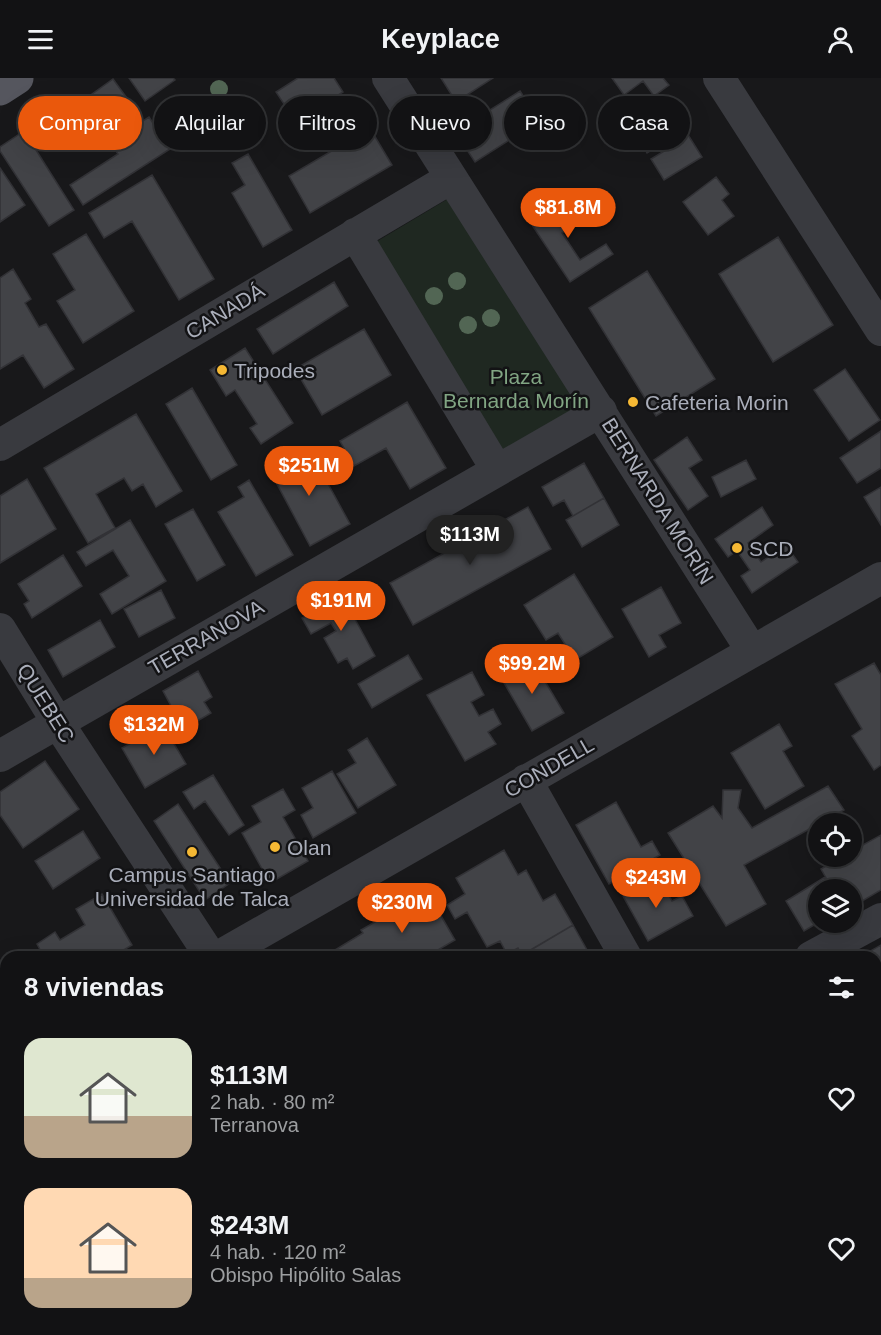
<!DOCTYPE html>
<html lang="es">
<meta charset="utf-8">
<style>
body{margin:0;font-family:Arial,sans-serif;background:#1b1b1d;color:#f1f3f6;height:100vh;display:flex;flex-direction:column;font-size:22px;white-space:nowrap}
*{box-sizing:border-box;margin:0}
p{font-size:20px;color:#9c9ea0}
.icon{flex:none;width:33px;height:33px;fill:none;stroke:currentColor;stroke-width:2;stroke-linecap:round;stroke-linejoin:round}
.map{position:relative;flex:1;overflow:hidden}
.sheet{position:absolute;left:0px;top:873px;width:882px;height:384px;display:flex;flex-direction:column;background:#121214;border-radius:18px 18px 0 0;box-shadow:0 6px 24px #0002,0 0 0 2px #313234}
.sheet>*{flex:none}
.top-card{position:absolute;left:18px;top:18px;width:846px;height:54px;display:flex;gap:12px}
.controls{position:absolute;left:808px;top:735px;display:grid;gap:12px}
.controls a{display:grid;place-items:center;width:54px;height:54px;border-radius:50%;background:#121214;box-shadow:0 6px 24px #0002,0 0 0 2px #313234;font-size:30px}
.price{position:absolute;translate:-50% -51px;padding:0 14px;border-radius:21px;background:#ea580c;color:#fff;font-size:20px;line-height:39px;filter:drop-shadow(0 2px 3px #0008)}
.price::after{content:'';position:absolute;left:50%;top:36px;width:18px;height:14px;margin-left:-9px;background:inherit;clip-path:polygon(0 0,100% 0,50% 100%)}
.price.selected{background:#222;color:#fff}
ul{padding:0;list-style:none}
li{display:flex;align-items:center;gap:18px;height:150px;padding:0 24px}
li span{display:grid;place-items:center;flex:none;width:168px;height:120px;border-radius:18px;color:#555}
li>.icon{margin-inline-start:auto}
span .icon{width:72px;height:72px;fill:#fffc;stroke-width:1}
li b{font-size:26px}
h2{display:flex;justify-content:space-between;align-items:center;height:72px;padding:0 24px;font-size:26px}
.tag{padding:0 21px;border-radius:27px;background:#121214;box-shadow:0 6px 24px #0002,0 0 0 2px #313234;font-size:21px;line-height:54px}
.tag.selected{background:#ea580c;color:#fff}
header{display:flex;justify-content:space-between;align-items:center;height:78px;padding:0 24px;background:#121214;font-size:27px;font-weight:700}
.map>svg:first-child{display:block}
</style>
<header><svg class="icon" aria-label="menu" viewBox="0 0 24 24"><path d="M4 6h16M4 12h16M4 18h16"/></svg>Keyplace<svg class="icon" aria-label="person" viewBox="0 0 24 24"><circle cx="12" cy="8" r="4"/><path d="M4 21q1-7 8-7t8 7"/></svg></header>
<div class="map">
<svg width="881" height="1257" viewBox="0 0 881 1257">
<rect width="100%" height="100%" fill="#18181a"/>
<path fill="#1f2821" d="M 456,116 L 588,329 L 499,381 L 371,167 Z"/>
<path fill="#424347" stroke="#323236" stroke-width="1.5" d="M 129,0 L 173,0 L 175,2 L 145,23 Z
M 298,0 L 334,0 L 343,14 L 296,44 L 276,14 Z
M 441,0 L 493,0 L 456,24 Z
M 612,0 L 663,0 L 669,7 L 654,18 L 643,3 L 624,17 Z
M 113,1 L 140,38 L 114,57 L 88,19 Z
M 520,13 L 539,43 L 475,84 L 455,54 Z
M 356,27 L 392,87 L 310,135 L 289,98 L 342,67 L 328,43 Z
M 661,28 L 670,42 L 676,39 L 685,52 L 647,75 L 631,46 Z
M 149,39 L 170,71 L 83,127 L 70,107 L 118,76 L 110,64 Z
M 685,52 L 702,79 L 664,102 L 651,81 L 666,72 L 662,66 Z
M 24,53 L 74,132 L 49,148 L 0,73 L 0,69 Z
M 248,76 L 292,152 L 263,169 L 232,115 L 245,107 L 232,85 Z
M 0,90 L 25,127 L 0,144 Z
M 152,97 L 214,201 L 179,222 L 132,143 L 104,160 L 89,135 Z
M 716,99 L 729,116 L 722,122 L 734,138 L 708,157 L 683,124 Z
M 576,118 L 589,137 L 562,155 L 580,182 L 606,166 L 613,176 L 570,204 L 532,147 Z
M 86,156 L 134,233 L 83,265 L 57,223 L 75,212 L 53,176 Z
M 778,159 L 833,247 L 773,284 L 719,196 Z
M 13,191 L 31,221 L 25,225 L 39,249 L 46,246 L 74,291 L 44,310 L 23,277 L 0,291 L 0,200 Z
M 647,193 L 715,301 L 656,338 L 589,230 Z
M 334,204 L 348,228 L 273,276 L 257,251 Z
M 364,251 L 391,297 L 322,337 L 295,291 Z
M 245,270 L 293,345 L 261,366 L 250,350 L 257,346 L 235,312 L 226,318 L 210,292 Z
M 845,291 L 880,342 L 849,363 L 814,312 Z
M 192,310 L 237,387 L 211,402 L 166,326 Z
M 407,324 L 446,390 L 410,411 L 386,370 L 354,388 L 340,363 Z
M 136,336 L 182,413 L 156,429 L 143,406 L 132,413 L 124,400 L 96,416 L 115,450 L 88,465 L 44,390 Z
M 881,353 L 881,390 L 857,405 L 840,380 Z
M 687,359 L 702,382 L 689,390 L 708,418 L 688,432 L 654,382 Z
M 308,369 L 350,446 L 310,468 L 269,391 Z
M 746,382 L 756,401 L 721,419 L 712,399 Z
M 584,385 L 604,420 L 573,438 L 564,422 L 553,428 L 542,409 Z
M 27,401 L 56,451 L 0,485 L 0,418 Z
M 249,402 L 293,477 L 256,498 L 218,434 L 244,419 L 238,409 Z
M 881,409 L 881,447 L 864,419 Z
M 604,420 L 619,447 L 582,469 L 566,442 Z
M 528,429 L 551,471 L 413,547 L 390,505 Z
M 762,429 L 773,447 L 748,465 L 761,484 L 786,467 L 798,484 L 752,515 L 741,498 L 750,492 L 737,473 L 728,479 L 715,461 Z
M 193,431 L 225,487 L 197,503 L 165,446 Z
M 130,442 L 166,503 L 112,536 L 100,516 L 129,498 L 113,472 L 86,488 L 77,474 Z
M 63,477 L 82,508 L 32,540 L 24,526 L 29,523 L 18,506 Z
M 574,496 L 613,559 L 575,582 L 558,555 L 546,562 L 524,527 Z
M 661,509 L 681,545 L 659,557 L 666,569 L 649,579 L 622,531 Z
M 161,512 L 175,540 L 139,559 L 124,531 Z
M 342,517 L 375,578 L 353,591 L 347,580 L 338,585 L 324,560 L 336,553 L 331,545 L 311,556 L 302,540 Z
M 100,542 L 115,569 L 63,599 L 48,572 Z
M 408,577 L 422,601 L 372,630 L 358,606 Z
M 531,580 L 564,635 L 532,653 L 500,598 Z
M 874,585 L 881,597 L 881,687 L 874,692 L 852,658 L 862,651 L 835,606 Z
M 198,593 L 212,619 L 204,624 L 211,635 L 194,645 L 186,633 L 176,637 L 163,613 Z
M 472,594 L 484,617 L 471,624 L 479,638 L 493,631 L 501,646 L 488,654 L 496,666 L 465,683 L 427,617 Z
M 779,646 L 792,668 L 783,673 L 804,708 L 765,731 L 731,675 Z
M 163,647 L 186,686 L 145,710 L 122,670 Z
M 367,660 L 396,707 L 358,730 L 337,696 L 356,685 L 348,672 Z
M 45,683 L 79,731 L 23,770 L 0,737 L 0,714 Z
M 332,693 L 356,735 L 313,760 L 301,737 L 313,730 L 302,710 Z
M 213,697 L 244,747 L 229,757 L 205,723 L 194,731 L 183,714 Z
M 828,708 L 844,732 L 744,787 L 766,826 L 726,848 L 668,755 L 713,728 L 722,740 L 723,712 L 741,712 L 738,730 L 752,750 Z
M 283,711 L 295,732 L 283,739 L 308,783 L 270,805 L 242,755 L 261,744 L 252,728 Z
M 616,724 L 641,769 L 652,763 L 660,777 L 609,806 L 576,747 Z
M 178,726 L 230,805 L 205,822 L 154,743 Z
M 83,753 L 100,780 L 53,811 L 35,783 Z
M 881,757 L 881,812 L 852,829 L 852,812 L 833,812 L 821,791 L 843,778 L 852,778 L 852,773 Z
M 504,772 L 518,797 L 526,792 L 543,823 L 555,816 L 573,847 L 522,877 L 518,870 L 507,876 L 500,863 L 487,869 L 467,834 L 455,841 L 447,827 L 465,816 L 456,800 Z
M 658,798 L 672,823 L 682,818 L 693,838 L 648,863 L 623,818 Z
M 825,799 L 833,812 L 819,812 L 819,844 L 804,853 L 786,823 Z
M 102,816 L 132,867 L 112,879 L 44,879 L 37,866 L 55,854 L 60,862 L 85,847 L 76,831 Z
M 429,817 L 455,862 L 426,879 L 332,879 L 330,875 L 363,855 L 361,852 L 415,821 L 417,824 Z
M 573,847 L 591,879 L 526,879 L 524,876 Z
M 881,867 L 881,916 L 876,919 L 876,879 L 860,879 Z
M 3,887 L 6,894 L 6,952 L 0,956 L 0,889 Z
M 881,963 L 881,1020 L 876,1022 L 876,965 Z
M 881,1096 L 881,1134 L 876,1137 L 876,1099 Z
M 6,1162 L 6,1210 L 0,1214 L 0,1166 Z
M 877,1170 L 881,1176 L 881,1220 L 876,1223 Z
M 881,1220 L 881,1257 L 873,1257 L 869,1251 L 876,1251 L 876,1223 Z
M 133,1251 L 146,1251 L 149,1257 L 122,1257 L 125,1253 Z
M 146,1251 L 169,1251 L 158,1257 L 149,1257 Z
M 185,1251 L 222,1251 L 219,1257 L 193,1257 L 191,1253 Z
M 262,1251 L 276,1251 L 289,1257 L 259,1257 Z
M 276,1251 L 305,1251 L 302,1257 L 289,1257 Z
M 367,1251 L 407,1251 L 411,1257 L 371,1257 Z
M 431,1251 L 499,1251 L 489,1257 L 412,1257 L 421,1252 L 423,1256 Z
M 582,1251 L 635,1251 L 638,1257 L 571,1257 Z
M 719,1251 L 765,1251 L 769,1257 L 722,1257 Z"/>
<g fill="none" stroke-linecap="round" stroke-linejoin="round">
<path stroke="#393a3f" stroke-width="32" d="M 388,0 L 752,573
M 719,0 L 881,252
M 355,156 L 497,392
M 0,367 L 451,100
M 0,551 L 58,645 L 211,879
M 0,678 L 601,333
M 526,702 L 626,879
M 218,879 L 881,500
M 811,879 L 881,841
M 0,1002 L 6,998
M 876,1061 L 881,1058
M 837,1251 L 840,1257
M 71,1257 L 81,1251
M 240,1257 L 242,1251
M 542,1257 L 552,1251"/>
<path stroke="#55565e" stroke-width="33" d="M 0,11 L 17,0"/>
</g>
<g fill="#526654">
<circle cx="219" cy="11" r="9"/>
<circle cx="257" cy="43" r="9"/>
<circle cx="191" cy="47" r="9"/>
<circle cx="457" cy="203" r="9"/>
<circle cx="434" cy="218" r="9"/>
<circle cx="491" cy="240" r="9"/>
<circle cx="468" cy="247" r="9"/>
</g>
<g fill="#f5b834" stroke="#131315" stroke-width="2">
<circle cx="222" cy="292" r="6"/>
<circle cx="633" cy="324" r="6"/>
<circle cx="737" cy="470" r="6"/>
<circle cx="275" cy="769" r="6"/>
<circle cx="192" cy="774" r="6"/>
</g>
<g text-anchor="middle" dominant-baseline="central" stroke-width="5" stroke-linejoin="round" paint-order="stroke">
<g font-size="21" fill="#aaaeba" stroke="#131315">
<text transform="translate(225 233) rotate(-31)">CANADÁ</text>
<text transform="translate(658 423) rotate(58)">BERNARDA MORÍN</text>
<text transform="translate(206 559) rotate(-30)">TERRANOVA</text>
<text transform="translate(46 625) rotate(58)">QUEBEC</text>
<text transform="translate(549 689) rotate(-30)">CONDELL</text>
</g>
<g font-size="21" fill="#aaaeba" stroke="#131315" text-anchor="start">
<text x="234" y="292">Tripodes</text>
<text x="645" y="324">Cafeteria Morin</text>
<text x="749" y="470">SCD</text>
<text x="287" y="769">Olan</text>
<text x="192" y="796" text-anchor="middle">Campus Santiago<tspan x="192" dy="24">Universidad de Talca</tspan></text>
</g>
<g font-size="21" fill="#81a583" stroke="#131315">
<text x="516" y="298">Plaza<tspan x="516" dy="24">Bernarda Morín</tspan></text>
</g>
</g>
</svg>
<div class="controls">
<a><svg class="icon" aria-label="locate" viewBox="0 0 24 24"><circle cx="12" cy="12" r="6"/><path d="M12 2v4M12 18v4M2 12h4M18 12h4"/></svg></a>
<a><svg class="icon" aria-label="layers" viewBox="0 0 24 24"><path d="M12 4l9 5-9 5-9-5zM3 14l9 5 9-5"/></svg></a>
</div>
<b class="price" style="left:568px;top:161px">$81.8M</b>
<b class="price" style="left:309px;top:419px">$251M</b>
<b class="price selected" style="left:470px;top:488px">$113M</b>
<b class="price" style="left:341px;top:554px">$191M</b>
<b class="price" style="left:532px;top:617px">$99.2M</b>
<b class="price" style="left:154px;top:678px">$132M</b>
<b class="price" style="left:656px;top:831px">$243M</b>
<b class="price" style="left:402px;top:856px">$230M</b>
<div class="top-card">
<a class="tag selected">Comprar</a>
<a class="tag">Alquilar</a>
<a class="tag">Filtros</a>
<a class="tag">Nuevo</a>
<a class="tag">Piso</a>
<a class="tag">Casa</a>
</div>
<section class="sheet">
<h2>8 viviendas<svg class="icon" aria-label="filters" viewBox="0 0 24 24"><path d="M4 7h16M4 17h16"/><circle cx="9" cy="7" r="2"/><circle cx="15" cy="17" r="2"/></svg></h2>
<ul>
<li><span style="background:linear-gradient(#dfe7d0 65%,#b9a48a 0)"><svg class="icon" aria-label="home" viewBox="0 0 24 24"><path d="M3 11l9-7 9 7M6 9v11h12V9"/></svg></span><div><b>$113M</b><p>2 hab. · 80 m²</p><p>Terranova</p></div><svg class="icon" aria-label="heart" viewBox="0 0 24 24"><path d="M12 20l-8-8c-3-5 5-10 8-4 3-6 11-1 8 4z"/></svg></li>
<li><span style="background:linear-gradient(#ffd9b3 75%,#b9a48a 0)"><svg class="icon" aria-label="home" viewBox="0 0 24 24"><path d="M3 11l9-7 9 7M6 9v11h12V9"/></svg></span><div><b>$243M</b><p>4 hab. · 120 m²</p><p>Obispo Hipólito Salas</p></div><svg class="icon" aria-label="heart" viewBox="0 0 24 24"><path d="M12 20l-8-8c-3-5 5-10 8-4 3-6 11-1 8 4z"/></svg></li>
</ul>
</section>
</div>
